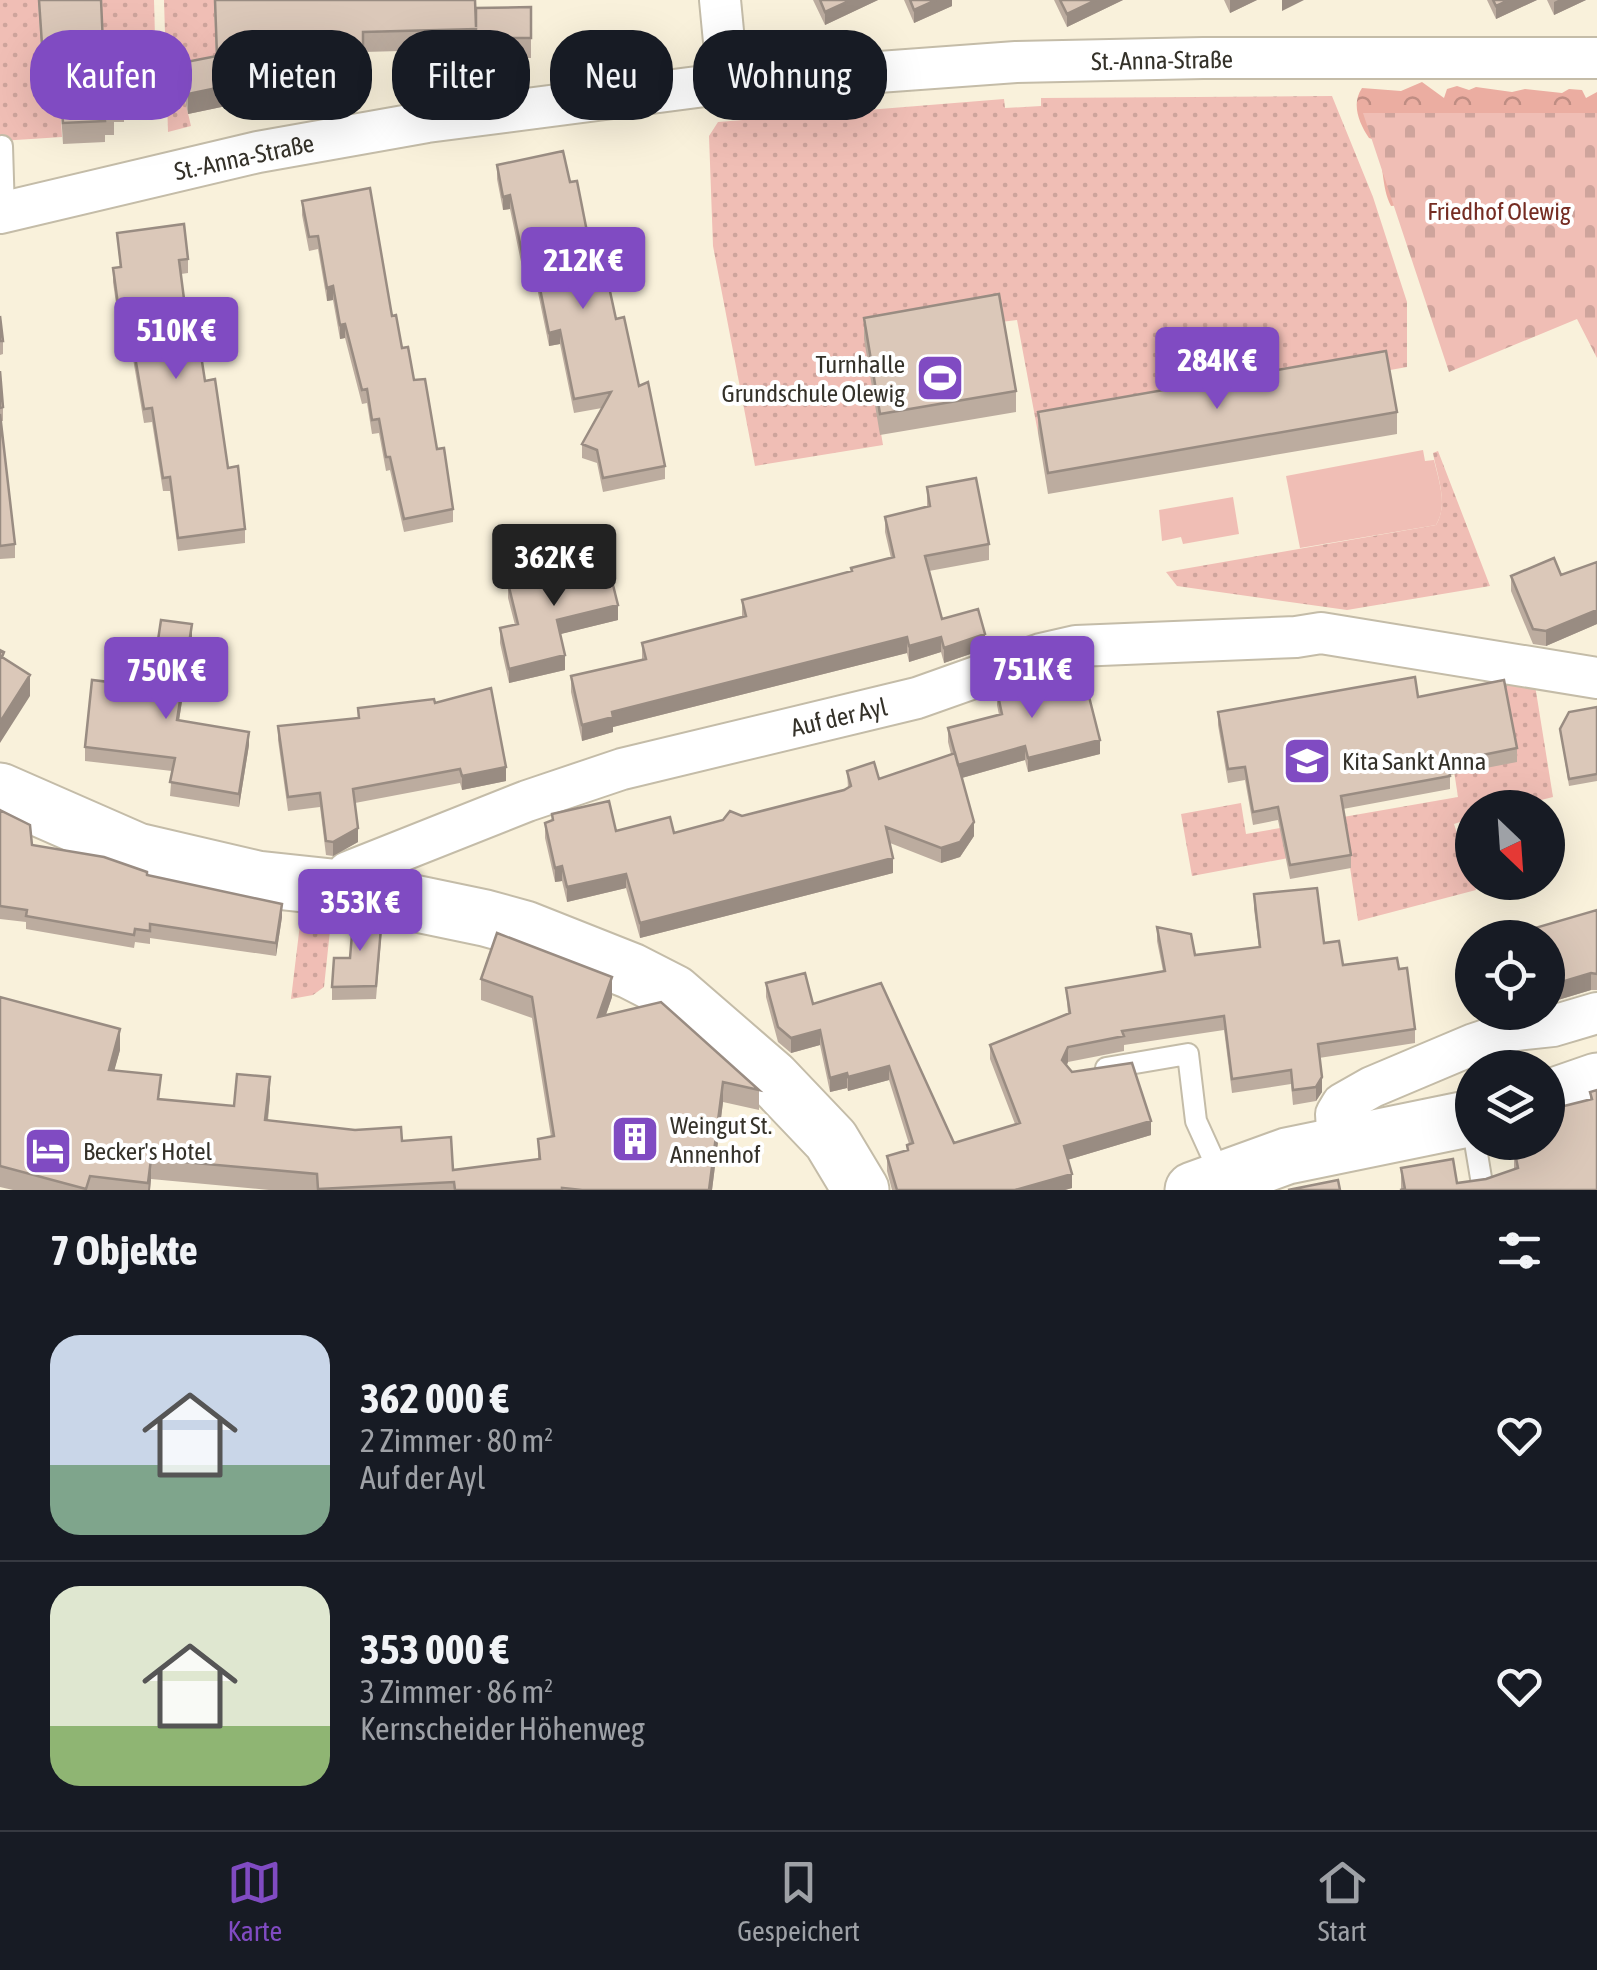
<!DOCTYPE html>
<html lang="de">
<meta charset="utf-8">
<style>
body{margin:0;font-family:"Asap Condensed",sans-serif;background:#242831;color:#f1f3f6;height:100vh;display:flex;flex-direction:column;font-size:38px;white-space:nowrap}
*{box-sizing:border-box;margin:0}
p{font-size:32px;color:#9ea1a6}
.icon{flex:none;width:55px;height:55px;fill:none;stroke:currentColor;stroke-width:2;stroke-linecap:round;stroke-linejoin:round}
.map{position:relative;height:1190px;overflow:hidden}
.drawer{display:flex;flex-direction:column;background:#171b24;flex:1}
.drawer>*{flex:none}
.hud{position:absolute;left:30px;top:30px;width:1000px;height:90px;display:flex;gap:20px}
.needle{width:65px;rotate:155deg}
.fabs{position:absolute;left:1455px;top:790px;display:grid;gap:20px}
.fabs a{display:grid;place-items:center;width:110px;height:110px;border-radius:50%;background:#171b24;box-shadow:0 10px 40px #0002;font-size:50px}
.price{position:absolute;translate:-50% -85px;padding:0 22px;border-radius:10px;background:#804bc2;color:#fff;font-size:32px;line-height:65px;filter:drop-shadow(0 2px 5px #0008)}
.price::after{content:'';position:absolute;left:50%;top:60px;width:30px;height:22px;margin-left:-15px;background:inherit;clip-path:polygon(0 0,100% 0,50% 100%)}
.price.active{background:#222;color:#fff}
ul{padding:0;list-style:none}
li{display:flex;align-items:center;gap:30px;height:250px;padding:0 50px}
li+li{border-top:2px solid #363941}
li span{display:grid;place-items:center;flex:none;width:280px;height:200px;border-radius:30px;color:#555}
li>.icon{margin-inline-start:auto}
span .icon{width:120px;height:120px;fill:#fffc;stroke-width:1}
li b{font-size:42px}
h2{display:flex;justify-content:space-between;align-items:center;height:120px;padding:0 50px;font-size:42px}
.chip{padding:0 35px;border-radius:40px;background:#171b24;box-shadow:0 10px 40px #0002;font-size:35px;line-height:90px}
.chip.active{background:#804bc2;color:#fff}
.tabs{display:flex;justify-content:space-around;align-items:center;height:140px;border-top:2px solid #363941;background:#171b24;font-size:28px;color:#9ea1a6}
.tabs a{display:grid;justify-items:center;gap:5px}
.tabs .active{color:#804bc2}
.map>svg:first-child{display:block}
</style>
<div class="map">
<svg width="1597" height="1190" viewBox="0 0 1597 1190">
<defs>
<pattern id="grass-dots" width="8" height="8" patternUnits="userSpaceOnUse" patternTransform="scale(2.5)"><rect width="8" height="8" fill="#f0beb5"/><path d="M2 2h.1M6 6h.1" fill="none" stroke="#cea49c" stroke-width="1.8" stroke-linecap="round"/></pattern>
<pattern id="forest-crowns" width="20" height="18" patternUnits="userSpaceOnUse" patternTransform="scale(2.5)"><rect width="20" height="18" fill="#ebada1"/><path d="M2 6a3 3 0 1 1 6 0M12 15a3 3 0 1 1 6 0" fill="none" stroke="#bf8d83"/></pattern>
<pattern id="cemetery-stones" width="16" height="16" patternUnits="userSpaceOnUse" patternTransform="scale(2.5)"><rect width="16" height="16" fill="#f0beb5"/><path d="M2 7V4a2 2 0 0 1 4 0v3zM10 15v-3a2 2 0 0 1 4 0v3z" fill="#cea49c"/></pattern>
</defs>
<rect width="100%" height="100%" fill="#f9f1db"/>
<path fill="url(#grass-dots)" d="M 0,0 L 38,0 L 43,79 L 59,79 L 62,137 L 0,141 Z
M 101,0 L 154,0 L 156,74 L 104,76 Z
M 164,0 L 214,0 L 216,53 L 277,51 L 280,96 L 274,97 L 267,66 L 181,84 L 191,126 L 168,132 Z
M 1332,96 L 1373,197 L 1407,302 L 1407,367 L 1038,433 L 1017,320 L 865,339 L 883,445 L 755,466 L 713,246 L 709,136 L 718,122 L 1004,99 L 1005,108 L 1041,106 L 1041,98 Z
M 1438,451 L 1490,586 L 1347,610 L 1177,586 L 1166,572 L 1436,525 C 1449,503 1437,476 1433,453 Z
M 1500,675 L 1534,679 L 1553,797 L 1513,807 L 1472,808 L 1472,818 L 1454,824 L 1476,890 L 1358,921 L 1347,847 L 1192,876 L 1181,814 L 1241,803 L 1246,834 L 1458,797 L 1452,758 Z
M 303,899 L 333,902 L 324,987 L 313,995 L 291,999 Z"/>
<path fill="url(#forest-crowns)" d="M 1422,82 L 1444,98 L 1447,89 L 1457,86 L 1469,90 L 1476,87 L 1512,92 L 1525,89 L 1562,93 L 1569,89 L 1582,90 L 1586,98 L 1597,92 L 1597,187 L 1391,206 C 1381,187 1384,161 1376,140 L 1369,138 C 1359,123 1351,104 1362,88 L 1401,91 Z"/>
<path fill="url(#cemetery-stones)" d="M 1363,113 L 1597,113 L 1597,358 L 1577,319 L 1449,372 Z"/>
<path fill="#f0beb5" d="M 1423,450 L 1425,461 L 1434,460 C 1439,482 1448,505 1436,525 L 1300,548 L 1286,476 Z
M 1233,497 L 1239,534 L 1183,544 L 1181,537 L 1162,541 L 1159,510 Z"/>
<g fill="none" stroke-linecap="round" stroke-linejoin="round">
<g stroke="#c4bca8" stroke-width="24">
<path id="lane" d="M 2,146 L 4,212
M 1106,1068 L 1188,1054 L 1196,1121 L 1221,1176
M 1475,1142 L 1483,1190"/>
</g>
<g stroke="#c4bca8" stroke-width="44">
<path id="street" d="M 720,0 L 728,83
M 0,213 L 258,152 L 427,122 L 728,83 L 1016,62 L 1203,58 L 1597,58
M 341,888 L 348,872 L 527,801 L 622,769 L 917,698 L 1041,654 L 1076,646 L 1296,637 L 1321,633 L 1597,678
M 1338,1145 L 1336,1114 L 1342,1104 L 1372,1087 L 1474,1044 L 1516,1030 L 1553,1026 L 1597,1013"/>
</g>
<g stroke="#c4bca8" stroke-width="59">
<path id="secondary" d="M 0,791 L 137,851 L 257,879 L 341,888 L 485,918 L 525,929 L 631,971 L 674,993 L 772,1078 L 831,1140 L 861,1190
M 1548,1098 L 1597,1081
M 1193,1190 L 1287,1156 L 1472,1118"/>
</g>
<use href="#lane" stroke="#fff" stroke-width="20"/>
<use href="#street" stroke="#fff" stroke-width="40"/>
<use href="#secondary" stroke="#fff" stroke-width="55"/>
</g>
<path fill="#bcac9f" d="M 38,0 L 101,0 L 104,66 L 124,101 L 124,122 L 114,122 L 114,135 L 105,135 L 105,142 L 63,144 L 59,79 L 43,80 Z
M 214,0 L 476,27 L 531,7 L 531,58 L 475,58 L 475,49 L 363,52 L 363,71 L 273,74 L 274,96 L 188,114 L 181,83 L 181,63 L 216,56 Z
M 813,0 L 878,0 L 825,25 Z
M 904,0 L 952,0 L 952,6 L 914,23 Z
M 1054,0 L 1123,0 L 1067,27 Z
M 1224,0 L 1257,0 L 1230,13 Z
M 1487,0 L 1537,0 L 1496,19 Z
M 1547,0 L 1586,0 L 1554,15 Z
M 497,165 L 570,182 L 591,252 L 639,386 L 665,466 L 665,479 L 603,492 L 597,463 L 582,458 L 582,444 L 602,408 L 574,413 L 560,344 L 549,346 L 535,278 L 525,281 L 510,209 L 503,210 L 497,179 Z
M 302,201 L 392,316 L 437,449 L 453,509 L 453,522 L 404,532 L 390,470 L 386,471 L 379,433 L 372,434 L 367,403 L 362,404 L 345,338 L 340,339 L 333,300 L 327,301 L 318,249 L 309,251 L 302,215 Z
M 117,233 L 188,259 L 188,273 L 181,274 L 188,330 L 205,381 L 245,529 L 245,543 L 178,551 L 170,491 L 163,491 L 152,422 L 144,423 L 132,353 L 123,354 L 113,282 L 113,268 L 120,268 Z
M 0,316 L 3,341 L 3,354 L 0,355 Z
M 864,318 L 1016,391 L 1016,412 L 880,435 L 864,339 Z
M 0,371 L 3,407 L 3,421 L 1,421 L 15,544 L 15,558 L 0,559 Z
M 1038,412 L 1397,412 L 1397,434 L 1048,494 L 1038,433 Z
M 927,487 L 989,544 L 989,560 L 929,571 L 942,619 L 985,649 L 944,663 L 941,652 L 909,662 L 907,653 L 613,727 L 613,732 L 582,741 L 571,692 L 571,676 L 642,660 L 642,643 L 742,617 L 742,600 L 851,572 L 851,568 L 891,558 L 885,532 L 885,517 L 927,506 Z
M 1597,562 L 1597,624 L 1546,646 L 1533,644 L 1511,591 L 1511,576 L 1561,575 Z
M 508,583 L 618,620 L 560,634 L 565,670 L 509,683 L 500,643 L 500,628 L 515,625 L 508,598 Z
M 192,638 L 179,720 L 249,745 L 239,807 L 170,796 L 172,771 L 85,761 L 85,747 L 151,687 Z
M 997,691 L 1100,754 L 1028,772 L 1025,760 L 962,778 L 974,836 L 960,857 L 941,863 L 890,843 L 893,873 L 640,938 L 626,888 L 567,902 L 562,881 L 555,882 L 545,838 L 545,823 L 552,821 L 552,814 L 616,831 L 674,833 L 844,790 L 848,788 L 847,771 L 879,779 L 951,754 L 948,742 L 948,728 L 999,715 L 997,705 Z
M 1418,697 L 1517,748 L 1517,762 L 1450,775 L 1450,789 L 1343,809 L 1351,855 L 1351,868 L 1290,879 L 1278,820 L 1253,825 L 1245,780 L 1228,783 L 1218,725 L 1218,712 Z
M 435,703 L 506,781 L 462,790 L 460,783 L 355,803 L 358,842 L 333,856 L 326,855 L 320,807 L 288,811 L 278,740 L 278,726 L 358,718 L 358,708 Z
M 1597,707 L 1597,781 L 1569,786 L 1560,729 Z
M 0,810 L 32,845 L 147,875 L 282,917 L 276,956 L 150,938 L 150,944 L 135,942 L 134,948 L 26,929 L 26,922 L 0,919 Z
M 1254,894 L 1324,943 L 1343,965 L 1399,969 L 1415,1029 L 1415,1043 L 1319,1058 L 1322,1092 L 1316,1101 L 1293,1105 L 1291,1084 L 1232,1093 L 1224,1030 L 1124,1045 L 1124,1051 L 1068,1062 L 1067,1065 L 1072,1072 L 1151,1135 L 1067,1160 L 1072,1188 L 1065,1190 L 892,1190 L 887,1171 L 887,1156 L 907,1150 L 907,1145 L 909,1144 L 889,1080 L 848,1091 L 847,1088 L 830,1092 L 820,1045 L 791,1053 L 778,1042 L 766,997 L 766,983 L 813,1004 L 881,983 L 954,1143 L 1015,1124 L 990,1059 L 990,1045 L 1068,1014 L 1066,988 L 1163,971 L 1157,941 L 1157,927 L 1195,955 L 1259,947 L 1254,909 Z
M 1597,910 L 1597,990 L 1591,990 L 1548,1003 L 1548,938 Z
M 382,928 L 376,999 L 332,1000 L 332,987 L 350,958 Z
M 481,979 L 612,997 L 606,1015 L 759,1090 L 759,1110 L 723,1102 L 712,1190 L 269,1190 L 151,1179 L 150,1190 L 13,1190 L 0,1187 L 0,997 L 120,1050 L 114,1070 L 161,1100 L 234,1106 L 270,1097 L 268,1121 L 402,1141 L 453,1170 L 538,1160 L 538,1139 L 551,1137 L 532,1018 L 481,1000 Z
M 1597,1090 L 1597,1190 L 1401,1190 L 1401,1168 L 1457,1183 L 1486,1179 L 1514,1169 L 1514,1148 L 1518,1147 L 1517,1142 L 1548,1142 L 1590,1100 L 1590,1092 Z"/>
<path fill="#998c82" d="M 851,0 L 878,0 L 825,25 L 825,12 Z
M 936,0 L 952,0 L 952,6 L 914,23 L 914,10 Z
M 1096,0 L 1123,0 L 1067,27 L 1067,14 Z
M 1230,0 L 1257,0 L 1230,13 Z
M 1282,0 L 1304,0 L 1282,11 Z
M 1509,0 L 1537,0 L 1496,19 L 1496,6 Z
M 1558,0 L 1586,0 L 1554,15 L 1554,2 Z
M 274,76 L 274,96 L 188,114 L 188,94 Z
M 510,195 L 510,209 L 503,210 L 503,197 Z
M 535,264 L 535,278 L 525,281 L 525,267 Z
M 333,286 L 333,300 L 327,301 L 327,288 Z
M 345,324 L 345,338 L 340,339 L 340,325 Z
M 560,330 L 560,344 L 549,346 L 549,333 Z
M 618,605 L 618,620 L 557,635 L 557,620 Z
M 1597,610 L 1597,624 L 1546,646 L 1546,631 Z
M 192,624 L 192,638 L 177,733 L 177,720 Z
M 985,634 L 985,649 L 944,663 L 944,648 Z
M 907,637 L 907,653 L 613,727 L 613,732 L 582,741 L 582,725 L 612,712 Z
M 941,637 L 941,652 L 909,662 L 909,646 Z
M 565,655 L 565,670 L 509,683 L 509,669 Z
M 30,675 L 30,696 L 0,743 L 0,722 Z
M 249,732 L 249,745 L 239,807 L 239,794 Z
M 1100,740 L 1100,754 L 1028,772 L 1028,758 Z
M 1025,746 L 1025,760 L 958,779 L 958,765 Z
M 506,767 L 506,781 L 462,790 L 462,776 Z
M 974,822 L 974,836 L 960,857 L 941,863 L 941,848 Z
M 358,828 L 358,842 L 333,856 L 333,842 Z
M 893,858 L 893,873 L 640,938 L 640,923 Z
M 562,866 L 562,881 L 555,882 L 555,868 Z
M 626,874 L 626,888 L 567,902 L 567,887 Z
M 282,904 L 282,917 L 276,956 L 276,943 Z
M 1591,973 L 1591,990 L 1548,1003 L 1548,986 Z
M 612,977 L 612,997 L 598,1037 L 598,1017 Z
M 120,1029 L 120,1050 L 109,1090 L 109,1070 Z
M 820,1030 L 820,1045 L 791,1053 L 791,1038 Z
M 1068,1047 L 1068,1062 L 1062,1074 L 1062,1060 Z
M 889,1066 L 889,1080 L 848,1091 L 848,1077 Z
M 847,1073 L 847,1088 L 830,1092 L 830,1078 Z
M 270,1077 L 270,1097 L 265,1141 L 265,1120 Z
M 1322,1077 L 1322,1092 L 1316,1101 L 1316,1087 Z
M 723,1082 L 723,1102 L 712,1190 L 709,1190 Z
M 1151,1121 L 1151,1135 L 1064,1161 L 1064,1146 Z
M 151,1159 L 151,1179 L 150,1190 L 148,1190 Z
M 1072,1174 L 1072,1188 L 1065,1190 L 1015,1190 Z"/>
<path fill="#dbc8b9" stroke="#998c82" stroke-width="2.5" d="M 39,0 L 101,0 L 104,66 L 122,65 L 124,101 L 113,101 L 114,114 L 104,114 L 105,121 L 63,123 L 59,58 L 43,59 Z
M 215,0 L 475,0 L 476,27 L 476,8 L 531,7 L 531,38 L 475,38 L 476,29 L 363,32 L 363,51 L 269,54 L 274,76 L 188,94 L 181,63 L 217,56 Z
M 820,0 L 851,0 L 825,12 Z
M 910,0 L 936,0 L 914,10 Z
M 1060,0 L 1096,0 L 1067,14 Z
M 1493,0 L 1509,0 L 1496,6 Z
M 563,151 L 570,182 L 577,181 L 591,252 L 601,250 L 616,319 L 624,317 L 639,386 L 648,382 L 665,466 L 603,478 L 597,450 L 582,444 L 611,392 L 574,399 L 560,330 L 549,333 L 535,264 L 525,267 L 510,195 L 503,197 L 497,165 Z
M 370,188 L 392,316 L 396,315 L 402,348 L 408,347 L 414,380 L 425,379 L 437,449 L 444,448 L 453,509 L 404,519 L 390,457 L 386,457 L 379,419 L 372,420 L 367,389 L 362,390 L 345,324 L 340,325 L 333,286 L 327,288 L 318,236 L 309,237 L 302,201 Z
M 184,224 L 188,259 L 179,260 L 188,330 L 197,329 L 205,381 L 215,379 L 228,468 L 238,466 L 245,529 L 178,538 L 170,477 L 163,478 L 152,408 L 144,409 L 132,339 L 123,341 L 113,268 L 121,267 L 117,233 Z
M 999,294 L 1016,391 L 880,414 L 864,318 Z
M 0,316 L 3,341 L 0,341 Z
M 1386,351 L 1397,412 L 1048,473 L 1038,412 Z
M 0,371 L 3,407 L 0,408 Z
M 0,414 L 15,544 L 0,546 Z
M 976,478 L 989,544 L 925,556 L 942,619 L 978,609 L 985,634 L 944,648 L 941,637 L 909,646 L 907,637 L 612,712 L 613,717 L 582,725 L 571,676 L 646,659 L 642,643 L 746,616 L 742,600 L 852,571 L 851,568 L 894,557 L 885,517 L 930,506 L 927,487 Z
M 606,557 L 618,605 L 557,620 L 565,655 L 509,669 L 500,628 L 518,624 L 508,583 L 550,573 L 549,571 Z
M 1554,558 L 1561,575 L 1597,562 L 1597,610 L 1546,631 L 1533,629 L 1511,576 Z
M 161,620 L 192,624 L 177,720 L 249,732 L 239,794 L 170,782 L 175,758 L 85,747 L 92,680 L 151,687 Z
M 0,650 L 4,652 L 2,657 L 30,675 L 0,722 Z
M 1082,669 L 1100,740 L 1028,758 L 1025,746 L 958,765 L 948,728 L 1002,714 L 997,691 Z
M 1415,677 L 1418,697 L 1504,680 L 1517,748 L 1448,762 L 1450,776 L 1341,796 L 1351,855 L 1290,865 L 1278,807 L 1253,812 L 1245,767 L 1228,769 L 1218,712 Z
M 491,688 L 506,767 L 462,776 L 460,769 L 353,789 L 358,828 L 333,842 L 326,841 L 320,793 L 288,797 L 278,726 L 359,718 L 358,708 L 434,699 L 435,703 Z
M 1597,707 L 1597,774 L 1569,779 L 1560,729 L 1569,712 Z
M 955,753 L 974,822 L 960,842 L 941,848 L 886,827 L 893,858 L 640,923 L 626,874 L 567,887 L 562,866 L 555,868 L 545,823 L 553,820 L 552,814 L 609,801 L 616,831 L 670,817 L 674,833 L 723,820 L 730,811 L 742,816 L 844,790 L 851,786 L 847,771 L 874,762 L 879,779 Z
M 0,810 L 30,825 L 32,845 L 104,857 L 147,872 L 147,875 L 282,904 L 276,943 L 150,924 L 150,931 L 135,929 L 134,935 L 26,916 L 27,910 L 0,906 Z
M 1317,888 L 1324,943 L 1339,941 L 1343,965 L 1397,958 L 1399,969 L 1407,968 L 1415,1029 L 1318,1044 L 1322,1077 L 1316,1087 L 1293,1090 L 1291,1070 L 1232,1079 L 1224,1016 L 1122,1031 L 1124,1036 L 1068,1047 L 1062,1060 L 1072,1072 L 1132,1063 L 1151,1121 L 1064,1146 L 1072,1174 L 1015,1190 L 897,1190 L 887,1156 L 908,1150 L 907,1145 L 913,1143 L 889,1066 L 848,1077 L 847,1073 L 830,1078 L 820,1030 L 791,1038 L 778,1027 L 766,983 L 805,973 L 813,1004 L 881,983 L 954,1143 L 1020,1123 L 990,1045 L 1070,1013 L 1066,988 L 1165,971 L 1157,927 L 1191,934 L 1195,955 L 1260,947 L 1254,894 Z
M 354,910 L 382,916 L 376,986 L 332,987 L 334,958 L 350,958 Z
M 1597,910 L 1597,974 L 1591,973 L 1548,986 L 1548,938 L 1501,938 Z
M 497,933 L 612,977 L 598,1017 L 661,1002 L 759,1090 L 723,1082 L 709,1190 L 582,1190 L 562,1188 L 562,1190 L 455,1190 L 454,1182 L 318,1189 L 317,1174 L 151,1159 L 148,1183 L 90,1176 L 86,1189 L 0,1166 L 0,997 L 120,1029 L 109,1070 L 161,1075 L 158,1099 L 234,1106 L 237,1074 L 270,1077 L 265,1120 L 355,1130 L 401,1127 L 402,1141 L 451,1137 L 453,1170 L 540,1159 L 538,1139 L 554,1136 L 532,997 L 481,979 Z
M 1597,1090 L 1597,1190 L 1400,1190 L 1405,1189 L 1401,1168 L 1453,1159 L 1457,1183 L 1486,1179 L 1518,1168 L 1514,1148 L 1523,1146 L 1522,1142 L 1548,1142 L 1548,1110 L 1592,1099 L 1590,1092 Z
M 1338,1180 L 1340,1190 L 1288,1190 Z"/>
<defs>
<g id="stadium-square" transform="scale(2.5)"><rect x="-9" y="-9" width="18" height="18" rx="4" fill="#804bc2" stroke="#fff"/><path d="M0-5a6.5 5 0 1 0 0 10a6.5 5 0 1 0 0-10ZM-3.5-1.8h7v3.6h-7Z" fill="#fff"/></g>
<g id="school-square" transform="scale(2.5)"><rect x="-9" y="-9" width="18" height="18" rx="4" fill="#804bc2" stroke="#fff"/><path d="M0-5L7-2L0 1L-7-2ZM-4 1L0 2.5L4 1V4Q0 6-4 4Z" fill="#fff"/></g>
<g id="building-square" transform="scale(2.5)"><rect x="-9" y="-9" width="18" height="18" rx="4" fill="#804bc2" stroke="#fff"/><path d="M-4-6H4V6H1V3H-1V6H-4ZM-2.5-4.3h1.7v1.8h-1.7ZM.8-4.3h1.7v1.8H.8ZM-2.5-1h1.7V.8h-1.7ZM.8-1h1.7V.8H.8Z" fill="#fff"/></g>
<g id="hotel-square" transform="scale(2.5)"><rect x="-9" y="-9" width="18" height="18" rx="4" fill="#804bc2" stroke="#fff"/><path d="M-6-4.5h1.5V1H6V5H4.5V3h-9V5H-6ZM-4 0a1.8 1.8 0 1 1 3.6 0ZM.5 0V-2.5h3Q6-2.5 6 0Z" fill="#fff"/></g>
</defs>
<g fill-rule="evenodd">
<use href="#stadium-square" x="940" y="378"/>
<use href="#school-square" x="1307" y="761"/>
<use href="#building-square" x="635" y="1139"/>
<use href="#hotel-square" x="48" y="1151"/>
</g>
<g text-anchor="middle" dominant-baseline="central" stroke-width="8" stroke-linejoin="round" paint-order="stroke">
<g font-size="25" fill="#343129" stroke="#fff">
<text transform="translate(1162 60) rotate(-1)">St.-Anna-Straße</text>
<text transform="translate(244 157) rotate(-12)">St.-Anna-Straße</text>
<text transform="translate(839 717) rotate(-13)">Auf der Ayl</text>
</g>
<g font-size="25" fill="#752c22" stroke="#fff">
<text x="1499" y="211">Friedhof Olewig</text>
</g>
<g font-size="25" fill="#343129" stroke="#fff" text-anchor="start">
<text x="905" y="364" text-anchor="end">Turnhalle<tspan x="905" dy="29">Grundschule Olewig</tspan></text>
<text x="1342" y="761">Kita Sankt Anna</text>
<text x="670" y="1125">Weingut St.<tspan x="670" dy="29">Annenhof</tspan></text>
<text x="83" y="1151">Becker's Hotel</text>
</g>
</g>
</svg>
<div class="fabs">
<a><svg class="needle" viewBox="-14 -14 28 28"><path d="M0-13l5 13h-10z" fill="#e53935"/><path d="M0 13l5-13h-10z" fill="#9ea1a6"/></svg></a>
<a><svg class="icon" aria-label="locate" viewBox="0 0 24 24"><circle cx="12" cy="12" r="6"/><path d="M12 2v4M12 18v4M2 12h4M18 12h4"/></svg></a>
<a><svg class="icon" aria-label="layers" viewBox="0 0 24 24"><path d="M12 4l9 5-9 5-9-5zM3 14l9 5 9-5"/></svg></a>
</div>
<b class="price" style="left:583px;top:312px">212K €</b>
<b class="price" style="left:176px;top:382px">510K €</b>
<b class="price" style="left:1217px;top:412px">284K €</b>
<b class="price active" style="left:554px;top:609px">362K €</b>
<b class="price" style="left:1032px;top:721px">751K €</b>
<b class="price" style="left:166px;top:722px">750K €</b>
<b class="price" style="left:360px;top:954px">353K €</b>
<div class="hud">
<a class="chip active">Kaufen</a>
<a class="chip">Mieten</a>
<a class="chip">Filter</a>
<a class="chip">Neu</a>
<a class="chip">Wohnung</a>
</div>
</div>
<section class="drawer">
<h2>7 Objekte<svg class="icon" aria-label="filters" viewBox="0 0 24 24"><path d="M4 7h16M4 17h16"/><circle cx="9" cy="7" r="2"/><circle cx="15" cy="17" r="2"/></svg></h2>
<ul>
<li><span style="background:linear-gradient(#c9d6e8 65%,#7fa58c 0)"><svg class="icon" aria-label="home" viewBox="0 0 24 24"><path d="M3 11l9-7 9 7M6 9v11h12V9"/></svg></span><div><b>362 000 €</b><p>2 Zimmer · 80 m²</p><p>Auf der Ayl</p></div><svg class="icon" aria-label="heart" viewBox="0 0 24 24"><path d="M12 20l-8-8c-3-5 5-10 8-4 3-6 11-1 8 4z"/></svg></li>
<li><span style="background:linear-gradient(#dfe7d0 70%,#8fb573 0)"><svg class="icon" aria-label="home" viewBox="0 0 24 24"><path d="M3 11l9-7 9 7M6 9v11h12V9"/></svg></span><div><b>353 000 €</b><p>3 Zimmer · 86 m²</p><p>Kernscheider Höhenweg</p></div><svg class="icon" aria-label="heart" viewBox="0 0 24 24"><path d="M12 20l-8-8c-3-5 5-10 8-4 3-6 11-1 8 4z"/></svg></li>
</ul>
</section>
<nav class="tabs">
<a class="active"><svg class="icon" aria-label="map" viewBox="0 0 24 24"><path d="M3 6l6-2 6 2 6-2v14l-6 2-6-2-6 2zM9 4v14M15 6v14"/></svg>Karte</a>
<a><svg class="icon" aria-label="saved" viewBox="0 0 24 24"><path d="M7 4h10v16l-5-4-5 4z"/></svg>Gespeichert</a>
<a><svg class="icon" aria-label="home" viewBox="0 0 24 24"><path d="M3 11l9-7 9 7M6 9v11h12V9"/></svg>Start</a>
</nav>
